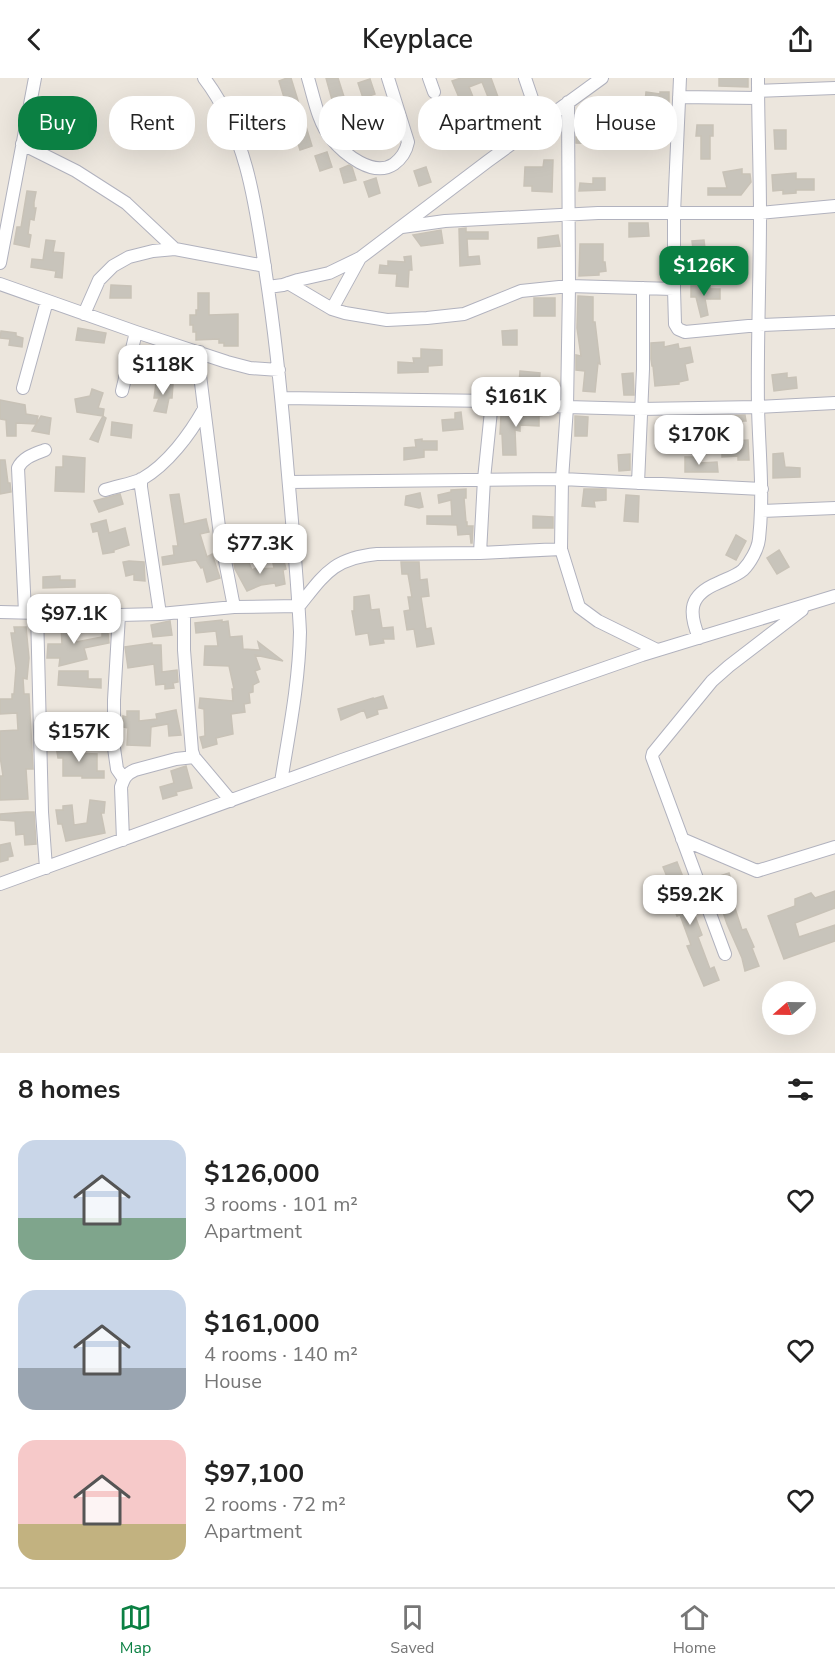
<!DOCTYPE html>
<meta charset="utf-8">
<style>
body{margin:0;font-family:"Nunito Sans",sans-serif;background:#f6f6f6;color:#222;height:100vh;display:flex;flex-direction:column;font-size:22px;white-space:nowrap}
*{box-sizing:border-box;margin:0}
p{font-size:20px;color:#767676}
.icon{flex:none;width:33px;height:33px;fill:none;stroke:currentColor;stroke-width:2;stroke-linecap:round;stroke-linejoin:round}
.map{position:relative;height:975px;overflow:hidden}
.drawer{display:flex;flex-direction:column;background:#fff;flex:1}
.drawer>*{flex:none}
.top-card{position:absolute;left:18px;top:18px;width:800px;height:54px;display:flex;gap:12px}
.needle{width:39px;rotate:250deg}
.controls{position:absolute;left:762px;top:903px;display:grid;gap:12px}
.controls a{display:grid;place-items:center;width:54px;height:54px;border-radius:50%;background:#fff;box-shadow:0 6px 24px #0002;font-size:30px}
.price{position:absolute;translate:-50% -51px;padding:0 14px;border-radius:12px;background:#fff;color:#222;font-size:20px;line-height:39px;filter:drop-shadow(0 2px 3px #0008)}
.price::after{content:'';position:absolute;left:50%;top:36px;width:18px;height:14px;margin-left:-9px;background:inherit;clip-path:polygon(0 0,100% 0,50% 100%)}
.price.current{background:#0b8043;color:#fff}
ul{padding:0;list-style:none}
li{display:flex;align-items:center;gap:18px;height:150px;padding:0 18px}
li span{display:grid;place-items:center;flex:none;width:168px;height:120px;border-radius:18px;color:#555}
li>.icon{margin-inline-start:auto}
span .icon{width:72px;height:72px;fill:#fffc;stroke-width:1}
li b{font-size:26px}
h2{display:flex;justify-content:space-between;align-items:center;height:72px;padding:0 18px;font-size:26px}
.chip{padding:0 21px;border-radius:24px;background:#fff;box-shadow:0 6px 24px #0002;font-size:21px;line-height:54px}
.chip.current{background:#0b8043;color:#fff}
header{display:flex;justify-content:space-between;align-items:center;height:78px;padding:0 18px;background:#fff;font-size:27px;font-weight:600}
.dock{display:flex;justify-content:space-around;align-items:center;height:84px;border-top:2px solid #e0e0e0;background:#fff;font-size:16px;color:#767676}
.dock a{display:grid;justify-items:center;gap:3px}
.dock .current{color:#0b8043}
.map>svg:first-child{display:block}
</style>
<header><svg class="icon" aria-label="back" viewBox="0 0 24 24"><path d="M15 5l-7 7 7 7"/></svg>Keyplace<svg class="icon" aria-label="share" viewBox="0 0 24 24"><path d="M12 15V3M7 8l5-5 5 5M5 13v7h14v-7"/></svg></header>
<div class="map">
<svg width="835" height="975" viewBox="0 0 835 975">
<rect width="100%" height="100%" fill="#ece6dd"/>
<path fill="#c8c4bb" stroke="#c8c2b7" stroke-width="1.5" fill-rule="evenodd" d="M 287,0 L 291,0 L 312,68 L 300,72 L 279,3 Z
M 326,0 L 338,0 L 346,25 L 334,29 Z
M 461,0 L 491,0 L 505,38 L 497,41 L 493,31 L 468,41 L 452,3 ZM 482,4 L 488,19 L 475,24 L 469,9 Z
M 719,0 L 748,0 L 748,9 L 719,8 Z
M 370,1 L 375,16 L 363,20 L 358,5 Z
M 646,14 L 660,16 L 660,14 L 669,14 L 669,26 L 659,26 L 658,40 L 651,39 L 652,25 L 645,24 Z
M 697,47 L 713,47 L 713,58 L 710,58 L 710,81 L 701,81 L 701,58 L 696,58 Z
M 774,52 L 786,52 L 786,71 L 775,71 Z
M 621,56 L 645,57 L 645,68 L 620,67 Z
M 606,58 L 607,66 L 576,65 L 576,59 Z
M 327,74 L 332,89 L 320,93 L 315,78 Z
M 544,82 L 553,82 L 552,114 L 532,113 L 532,108 L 524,108 L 525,89 L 543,89 Z
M 349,87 L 352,89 L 356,102 L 344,105 L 340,91 Z
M 426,89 L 431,104 L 419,108 L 414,93 Z
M 742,91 L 742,96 L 750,96 L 751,104 L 741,117 L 708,117 L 708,110 L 727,110 L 723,94 Z
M 796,95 L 796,101 L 814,101 L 814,112 L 796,112 L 796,115 L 783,116 L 783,112 L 773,113 L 772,97 Z
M 376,100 L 380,115 L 369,119 L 364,104 Z
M 593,100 L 605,100 L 605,112 L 579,113 L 580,105 L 593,106 Z
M 27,113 L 36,114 L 34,124 L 34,130 L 36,130 L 34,142 L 30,141 L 28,156 L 31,157 L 29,169 L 14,166 L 17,149 L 21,149 Z
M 629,145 L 648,145 L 649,158 L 629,159 Z
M 466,150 L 466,154 L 488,154 L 488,161 L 467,161 L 468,179 L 479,178 L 480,186 L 460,188 L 459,151 Z
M 441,152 L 443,165 L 421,168 L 413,157 Z
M 558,157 L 560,168 L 538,170 L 538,160 Z
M 46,162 L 55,163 L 53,174 L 64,175 L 62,200 L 55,199 L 56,193 L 31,189 L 32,181 L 43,182 Z
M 704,162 L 706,179 L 694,180 L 692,163 Z
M 580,166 L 603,166 L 603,184 L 605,184 L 606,193 L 599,194 L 599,197 L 579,198 Z
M 411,178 L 412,192 L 409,192 L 408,209 L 396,208 L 397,196 L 379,195 L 380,187 L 388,188 L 388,183 L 405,184 L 404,179 Z
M 111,207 L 131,208 L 131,220 L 110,220 Z
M 710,207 L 710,211 L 720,211 L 720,221 L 705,221 L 708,237 L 701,239 L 696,219 L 691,219 L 691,208 Z
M 198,215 L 209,215 L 209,237 L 238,236 L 238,268 L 224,268 L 224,265 L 219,265 L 219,261 L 196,262 L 196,254 L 193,254 L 193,247 L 190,247 L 190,237 L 196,237 L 196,232 L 198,232 Z
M 578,218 L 593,219 L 593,244 L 595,244 L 600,286 L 598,285 L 595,314 L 583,313 L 585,293 L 576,292 L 576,277 L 581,278 L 577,250 Z
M 534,220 L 555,220 L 555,238 L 534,238 Z
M 78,250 L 106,255 L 104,265 L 76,262 Z
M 517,252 L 517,267 L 503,267 L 502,253 Z
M 1,253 L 16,255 L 16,258 L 23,260 L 22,269 L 9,267 L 10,261 L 0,260 Z
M 664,264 L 664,269 L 678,266 L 679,271 L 690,269 L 693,284 L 685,286 L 688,302 L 679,304 L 679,306 L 655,308 L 653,288 L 652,288 L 651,281 L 651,265 Z
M 421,271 L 442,272 L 442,287 L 428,288 L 428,294 L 398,295 L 398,284 L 414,285 L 413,280 L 421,280 Z
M 520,293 L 540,295 L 539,307 L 519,306 Z
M 633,295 L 634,317 L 624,317 L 622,296 Z
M 787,295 L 787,300 L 796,299 L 797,310 L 774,313 L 772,297 Z
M 156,305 L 173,306 L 172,320 L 169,320 L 166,335 L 154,333 L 159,320 L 154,320 Z
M 92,311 L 103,315 L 98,330 L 104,331 L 103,338 L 106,340 L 98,364 L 90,361 L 103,338 L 77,334 L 75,321 L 90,318 Z
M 0,322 L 25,327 L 26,336 L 38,338 L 36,346 L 16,345 L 16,358 L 7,358 L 6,342 L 0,341 Z
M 512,333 L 551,336 L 539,338 L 539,348 L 520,347 L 520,353 L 515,352 L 516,377 L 503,377 L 502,356 L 500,356 L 501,337 L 512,338 Z
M 461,334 L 463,351 L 443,353 L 442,342 L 455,341 L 455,335 Z
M 745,337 L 746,343 L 742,343 L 742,347 L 722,349 L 722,338 Z
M 41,338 L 51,340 L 49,356 L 32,353 Z
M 575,338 L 588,339 L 587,358 L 575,358 Z
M 112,344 L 132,347 L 131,360 L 111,357 Z
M 422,361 L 422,363 L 437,363 L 437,372 L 424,372 L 424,379 L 404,382 L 404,370 L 416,369 L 415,362 Z
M 748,362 L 749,382 L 738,382 L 738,378 L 722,379 L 722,364 Z
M 783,375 L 785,389 L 800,390 L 800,399 L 773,400 L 773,376 Z
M 630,376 L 630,392 L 619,393 L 618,377 Z
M 63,378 L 85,380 L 84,414 L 55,413 L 56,389 L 63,389 Z
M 685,379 L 700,379 L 700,385 L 717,384 L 718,394 L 685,394 Z
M 0,382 L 5,382 L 8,405 L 10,405 L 11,414 L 0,416 Z
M 466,411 L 466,420 L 464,420 L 466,444 L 467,444 L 467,448 L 473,448 L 472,465 L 471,465 L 470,456 L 458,457 L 457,447 L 427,446 L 427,438 L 452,438 L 451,422 L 439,425 L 438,417 L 451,414 L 451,412 Z
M 584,411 L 606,411 L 606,422 L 594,423 L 595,429 L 582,428 Z
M 420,415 L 423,429 L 419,430 L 405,427 L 406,418 Z
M 120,416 L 123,426 L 99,434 L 94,423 Z
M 179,416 L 184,446 L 206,441 L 209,454 L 200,456 L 207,479 L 212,476 L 220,500 L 207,504 L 203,489 L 201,490 L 196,482 L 163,487 L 162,479 L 174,477 L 173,468 L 178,468 L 170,417 Z
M 626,417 L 639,418 L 638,444 L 624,443 Z
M 533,438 L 553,439 L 553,450 L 533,450 Z
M 106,442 L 109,455 L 125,450 L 129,467 L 114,472 L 114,474 L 103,476 L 98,453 L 93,454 L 91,446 Z
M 276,450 L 277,460 L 252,464 L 253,453 Z
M 736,457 L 746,463 L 736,482 L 726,477 Z
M 779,472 L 789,489 L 777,496 L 767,480 Z
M 242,480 L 243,485 L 249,485 L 252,492 L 258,489 L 258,491 L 274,490 L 273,485 L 284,483 L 286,491 L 283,492 L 285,506 L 276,508 L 275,505 L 261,507 L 247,513 L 235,491 L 234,485 Z
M 129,483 L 144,484 L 145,503 L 134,502 L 134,496 L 126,498 L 123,484 Z
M 401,484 L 419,484 L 420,502 L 427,501 L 429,518 L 421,519 L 426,551 L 431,550 L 434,566 L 417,569 L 414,551 L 407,552 L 404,533 L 410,532 L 408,519 L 412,519 L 408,496 L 402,496 Z
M 60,498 L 60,502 L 75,502 L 75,509 L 43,510 L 43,499 Z
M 369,517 L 371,532 L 379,531 L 382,550 L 393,549 L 394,561 L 383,561 L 384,565 L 370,567 L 368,555 L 356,557 L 352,533 L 354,533 L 354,519 Z
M 222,542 L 222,544 L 228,543 L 230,559 L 242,558 L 243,571 L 260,572 L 258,564 L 283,583 L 255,577 L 260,591 L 255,593 L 259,604 L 253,607 L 253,614 L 249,615 L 250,625 L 244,626 L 245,634 L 231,636 L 233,656 L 216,660 L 217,666 L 203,670 L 200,659 L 205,658 L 204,631 L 199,630 L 200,620 L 233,623 L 232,611 L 234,611 L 229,588 L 204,587 L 205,568 L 218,568 L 216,553 L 196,555 L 195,545 Z
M 170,543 L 172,557 L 153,559 L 151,547 Z
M 69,544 L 76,544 L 76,564 L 102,559 L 102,545 L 107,545 L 109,565 L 84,570 L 87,581 L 59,588 L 60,580 L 47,580 L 48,566 L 62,566 L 61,547 L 69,547 Z
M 14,549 L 26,549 L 29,580 L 27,601 L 23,600 L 24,616 L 29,616 L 33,691 L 26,691 L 28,721 L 0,722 L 0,698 L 3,698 L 0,678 L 0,653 L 18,652 L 17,635 L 0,636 L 0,621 L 12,621 L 12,616 L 14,616 L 16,590 L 11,555 L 15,555 Z
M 152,565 L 152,567 L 161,567 L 162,594 L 177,592 L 178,604 L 173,605 L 174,610 L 165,611 L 165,606 L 156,607 L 154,586 L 128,590 L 125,569 Z
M 59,593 L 88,593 L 88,601 L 101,601 L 101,610 L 58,607 Z
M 383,618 L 387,630 L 377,632 L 378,636 L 367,640 L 364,632 L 341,642 L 338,631 L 373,620 L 373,621 Z
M 176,632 L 181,657 L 169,658 L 168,646 L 151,649 L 150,668 L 127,667 L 128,650 L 123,649 L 123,638 L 127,639 L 127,633 L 139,633 L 139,643 L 157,641 L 156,636 Z
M 72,666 L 74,675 L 97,676 L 97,693 L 104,693 L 104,700 L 82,700 L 82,698 L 63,698 L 63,680 L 58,680 L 56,668 Z
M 186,688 L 192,710 L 176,714 L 177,717 L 163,721 L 160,709 L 174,705 L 171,693 Z
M 90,722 L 105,724 L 104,735 L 101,735 L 105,755 L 66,763 L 62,746 L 58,746 L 56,732 L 63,732 L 63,728 L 72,727 L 74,747 L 87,745 Z
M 26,734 L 34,734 L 36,766 L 25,767 L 24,756 L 16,757 L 15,743 L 0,742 L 0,736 Z
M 10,765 L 13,778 L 8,779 L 8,782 L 0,784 L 0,767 Z
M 677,784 L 685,804 L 678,807 L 691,839 L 695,838 L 702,857 L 698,859 L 710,891 L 714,889 L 719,902 L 704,908 L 687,868 L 691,867 L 680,837 L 677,838 L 669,818 L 674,816 L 663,789 Z
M 729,795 L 736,816 L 731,818 L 742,852 L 746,851 L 754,869 L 752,870 L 759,888 L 745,893 L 742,880 L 727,846 L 721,828 L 724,827 L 714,800 Z
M 835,813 L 835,830 L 795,845 L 799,859 L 835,847 L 835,863 L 784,881 L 768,838 L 795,828 L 795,821 L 811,815 L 815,820 Z"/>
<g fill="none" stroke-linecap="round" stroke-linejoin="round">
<g stroke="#b1b2be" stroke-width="14">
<path id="minor" d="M 204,0 C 247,56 256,129 266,197 C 275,255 281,314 286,373 C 291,433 297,494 300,554 C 299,605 289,654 281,704
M 308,0 C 314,20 318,44 331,60 C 344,76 373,100 394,86 C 402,80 406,74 408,64 L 388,0
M 429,0 L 434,14
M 525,0 L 540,44
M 680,0 L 674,135 L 674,211 L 675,246 L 678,251 L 685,254 L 759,247 L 835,244
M 758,13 L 835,10
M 679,19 L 758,20
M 22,66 L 76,93 L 126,125 L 175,171
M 402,149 L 445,143 L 598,135 L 760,135 L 835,128
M 0,185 L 35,0
M 288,205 L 332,231 L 345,235 L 387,242 L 427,240 L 464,236 L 521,213 L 569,208 L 674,211
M 0,206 L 136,254 L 227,284 L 250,290 L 279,292
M 268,209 L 283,207 L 298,202 L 329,195 L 360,180 L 488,83 L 602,0
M 332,231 L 360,180
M 84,236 L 99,202 L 113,188 L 129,179 L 153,173 L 175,171 L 265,188
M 200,274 L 199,289 L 220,457 L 234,529
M 23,310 L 47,223
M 122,313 L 136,254
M 282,320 L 492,323 L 567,329 L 640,331 L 758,329 L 835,325
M 141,401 L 141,409 L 160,536
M 289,404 L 562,401 L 762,411
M 638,405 L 643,291 L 643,210
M 105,412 C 117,408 131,406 142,401 C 168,386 190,356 204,331
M 762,433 L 835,430
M 561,471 L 579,529 L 598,543 L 657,572
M 480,475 L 484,401 L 492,323
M 0,534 L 119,537 L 160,536 L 234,529 L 299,528 C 324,497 333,480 377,476 L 480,475 L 561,471 L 562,401 L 567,329 L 569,208 L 568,24
M 25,534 L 18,390 C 23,379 35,376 45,372
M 37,534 L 42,734 L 46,790
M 184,534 L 184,572 L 192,673 L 194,679 L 231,723
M 119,537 L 114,622 L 114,670 L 117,691 L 124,701
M 699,560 C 688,533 689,517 718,505 C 726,501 736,498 743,492 C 750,485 758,471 759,461 C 764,416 759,373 758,329 C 757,265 760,201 760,137 C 760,91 758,46 758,0
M 682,761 L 757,793 L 835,769
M 123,762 L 121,709 C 124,700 126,696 135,692 L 176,681 L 194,679
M 0,806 L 342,682 L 642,577 L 835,518
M 725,876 L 652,679 L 653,675 L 712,603 L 729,588 L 802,532"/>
</g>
<use href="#minor" stroke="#fff" stroke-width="12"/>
</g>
</svg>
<div class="controls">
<a><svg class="needle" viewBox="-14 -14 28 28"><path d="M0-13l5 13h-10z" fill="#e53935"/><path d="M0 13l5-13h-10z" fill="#767676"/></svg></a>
</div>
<b class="price current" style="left:704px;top:219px">$126K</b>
<b class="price" style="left:163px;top:318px">$118K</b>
<b class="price" style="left:516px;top:350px">$161K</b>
<b class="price" style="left:699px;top:388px">$170K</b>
<b class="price" style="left:260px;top:497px">$77.3K</b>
<b class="price" style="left:74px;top:567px">$97.1K</b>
<b class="price" style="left:79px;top:685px">$157K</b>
<b class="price" style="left:690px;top:848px">$59.2K</b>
<div class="top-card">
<a class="chip current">Buy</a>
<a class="chip">Rent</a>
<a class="chip">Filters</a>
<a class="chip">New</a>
<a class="chip">Apartment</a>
<a class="chip">House</a>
</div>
</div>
<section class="drawer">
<h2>8 homes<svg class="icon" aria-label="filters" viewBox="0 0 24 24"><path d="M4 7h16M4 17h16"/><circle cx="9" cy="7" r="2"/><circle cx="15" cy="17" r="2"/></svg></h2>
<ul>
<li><span style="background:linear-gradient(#c9d6e8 65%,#7fa58c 0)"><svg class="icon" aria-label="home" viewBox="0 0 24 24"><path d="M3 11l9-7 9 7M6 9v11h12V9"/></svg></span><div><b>$126,000</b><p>3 rooms · 101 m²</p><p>Apartment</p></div><svg class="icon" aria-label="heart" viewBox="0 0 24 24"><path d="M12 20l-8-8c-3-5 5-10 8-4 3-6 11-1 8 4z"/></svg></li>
<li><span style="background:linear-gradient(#c9d6e8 65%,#9aa5b1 0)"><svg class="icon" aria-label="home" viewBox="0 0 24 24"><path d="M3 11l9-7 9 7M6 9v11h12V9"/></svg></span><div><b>$161,000</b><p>4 rooms · 140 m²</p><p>House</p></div><svg class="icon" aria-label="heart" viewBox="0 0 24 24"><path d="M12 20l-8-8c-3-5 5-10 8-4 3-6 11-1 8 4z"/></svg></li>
<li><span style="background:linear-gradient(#f6c9c9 70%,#c2b280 0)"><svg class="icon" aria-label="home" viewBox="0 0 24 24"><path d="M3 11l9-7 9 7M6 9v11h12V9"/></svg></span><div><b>$97,100</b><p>2 rooms · 72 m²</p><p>Apartment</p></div><svg class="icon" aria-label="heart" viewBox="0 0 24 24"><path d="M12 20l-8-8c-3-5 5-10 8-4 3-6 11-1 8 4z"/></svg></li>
</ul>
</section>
<nav class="dock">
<a class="current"><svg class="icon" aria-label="map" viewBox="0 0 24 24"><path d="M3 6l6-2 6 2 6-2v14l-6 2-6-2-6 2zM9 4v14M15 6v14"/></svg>Map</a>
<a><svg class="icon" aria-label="saved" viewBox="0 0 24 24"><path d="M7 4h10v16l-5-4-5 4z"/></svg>Saved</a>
<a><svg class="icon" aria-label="home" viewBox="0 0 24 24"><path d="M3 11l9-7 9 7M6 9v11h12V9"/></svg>Home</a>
</nav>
